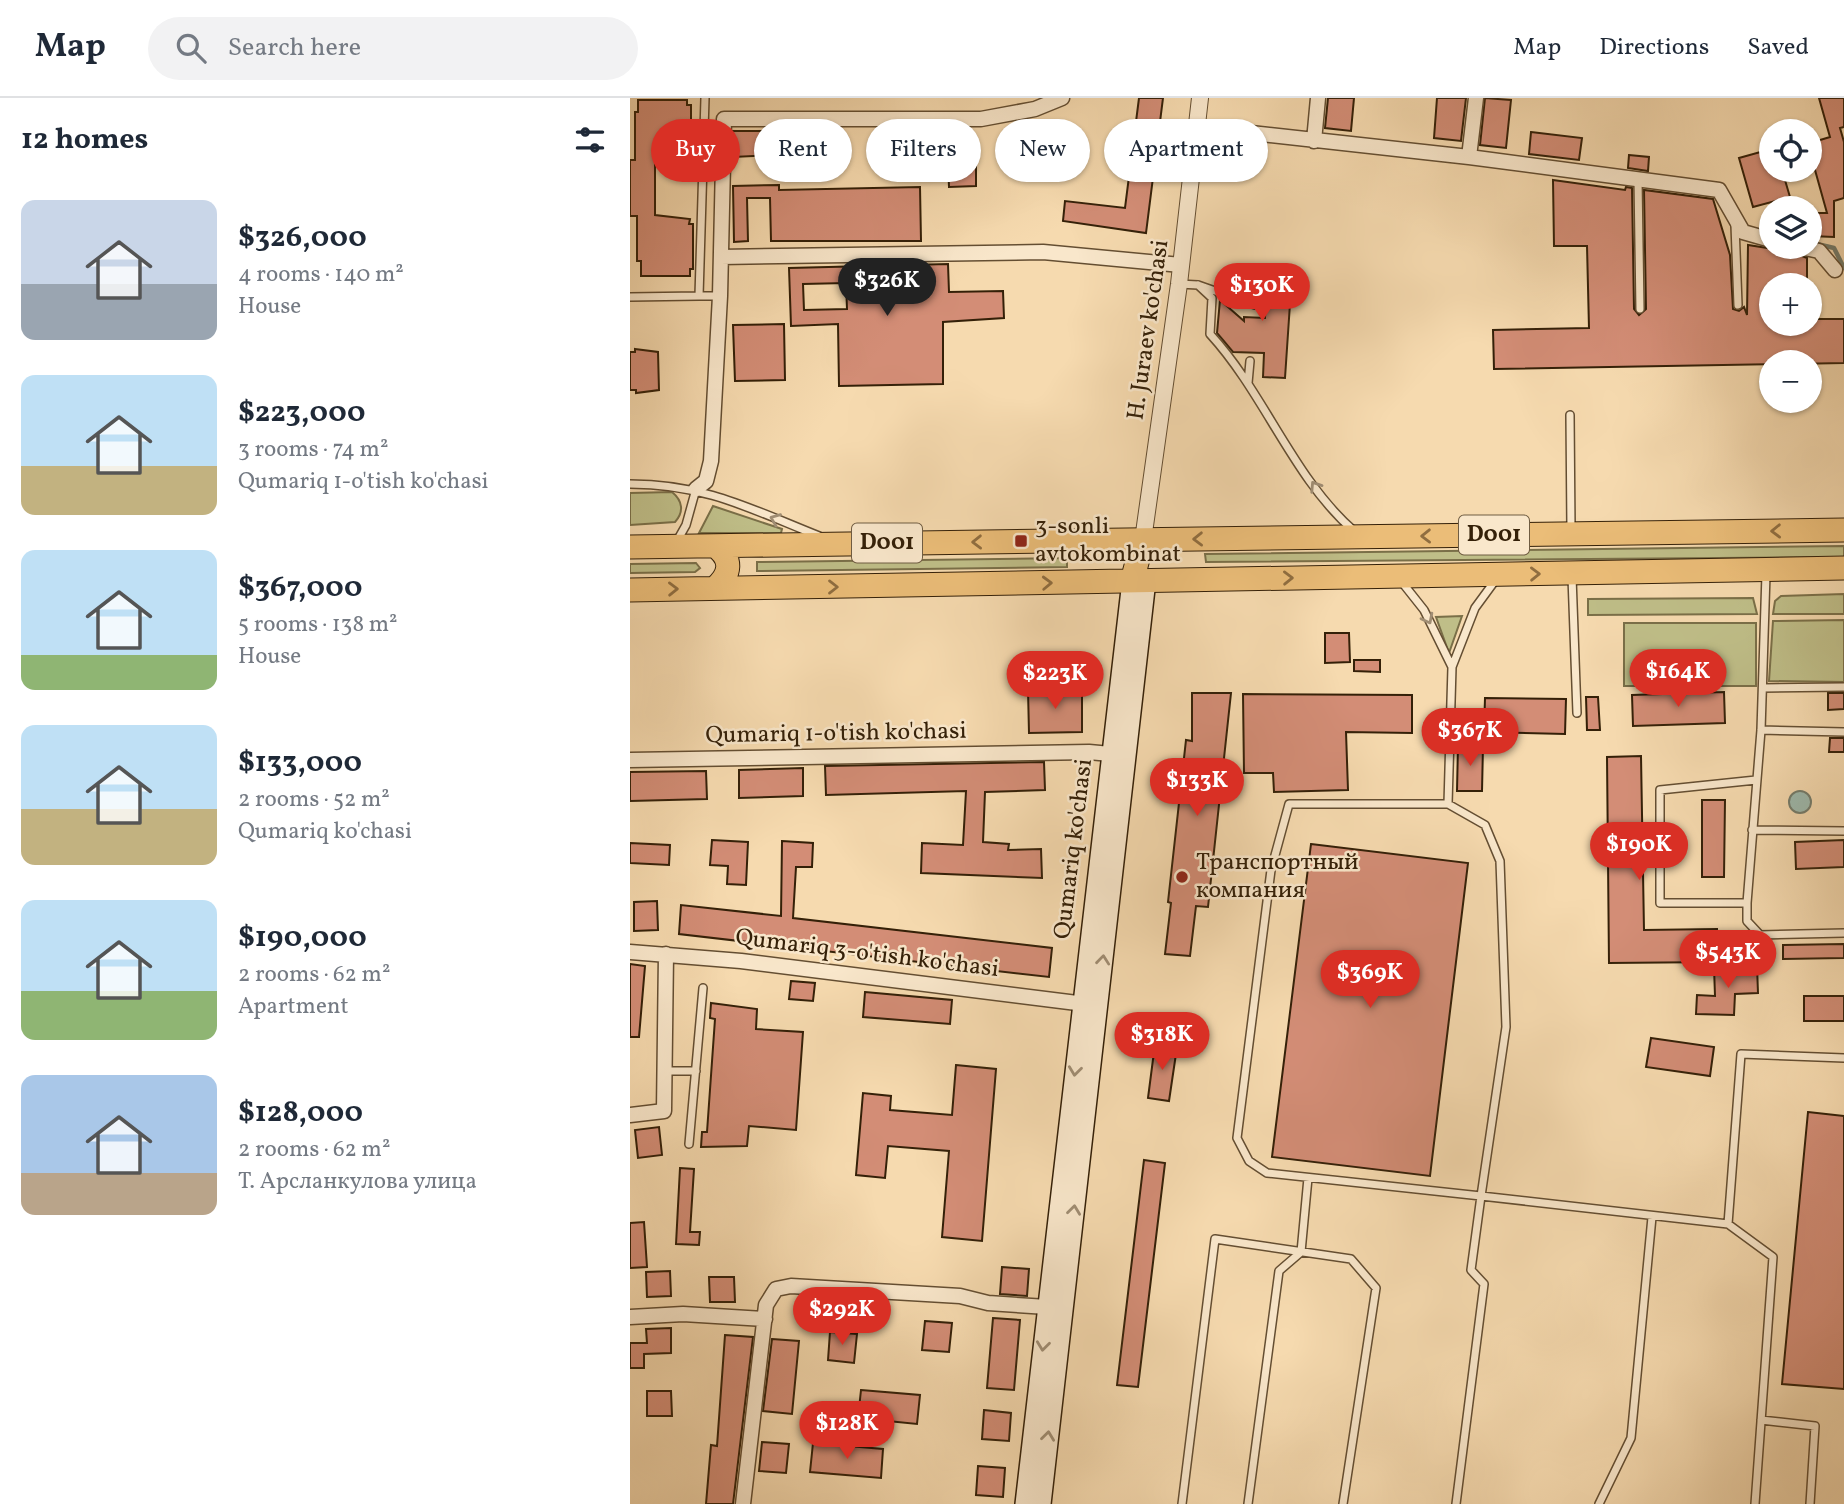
<!DOCTYPE html>
<meta charset="utf-8">
<style>
body{margin:0;font-family:Vollkorn,serif;background:#f2f2f3;color:#1f2937;height:100vh;display:flex;flex-direction:column;font-size:26px;white-space:nowrap}
*{box-sizing:border-box;margin:0}
p{font-size:23px;color:#747a83}
.icon{flex:none;width:38px;height:38px;fill:none;stroke:currentColor;stroke-width:2;stroke-linecap:round;stroke-linejoin:round}
.map{position:relative;flex:1;overflow:hidden}
.details{display:flex;flex-direction:column;background:#fff;width:630px}
.details>*{flex:none}
.hud{position:absolute;left:21px;top:21px;width:665px;height:63px;display:flex;gap:14px}
.buttons{position:absolute;left:1129px;top:21px;display:grid;gap:14px}
.buttons a{display:grid;place-items:center;width:63px;height:63px;border-radius:50%;background:#fff;box-shadow:0 2px 5px #0004;font-size:35px}
.price{position:absolute;translate:-50% -60px;padding:0 16px;border-radius:24px;background:#d93025;color:#fff;font-size:23px;line-height:46px;filter:drop-shadow(0 2px 4px #0008)}
.price::after{content:'';position:absolute;left:50%;top:42px;width:21px;height:16px;margin-left:-10px;background:inherit;clip-path:polygon(0 0,100% 0,50% 100%)}
.price.selected{background:#222;color:#fff}
ul{padding:0;list-style:none}
li{display:flex;align-items:center;gap:21px;height:175px;padding:0 21px}
li span{display:grid;place-items:center;flex:none;width:196px;height:140px;border-radius:14px;color:#555}
li>.icon{margin-inline-start:auto}
span .icon{width:84px;height:84px;fill:#fffc;stroke-width:1}
li b{font-size:30px}
h2{display:flex;justify-content:space-between;align-items:center;height:84px;padding:0 21px;font-size:30px}
.tag{padding:0 24px;border-radius:32px;background:#fff;box-shadow:0 2px 5px #0004;font-size:24px;line-height:63px}
.tag.selected{background:#d93025;color:#fff}
header{display:flex;align-items:center;gap:42px;box-sizing:border-box;height:98px;padding:0 35px;background:#fff;border-bottom:2px solid #e0e1e3}
header strong{font-size:33px}
nav{display:flex;gap:38px;margin-inline-start:auto;font-size:24px}
.search{width:490px;height:63px;background:#f2f2f3;display:flex;align-items:center;gap:18px;box-sizing:border-box;padding:0 24px;border-radius:38px;color:#747a83;font-size:26px}
main{display:flex;flex:1;min-height:0}
.map>svg:first-child{display:block}
</style>
<header>
<strong>Map</strong>
<div class="search"><svg class="icon" aria-label="search" viewBox="0 0 24 24"><circle cx="10" cy="10" r="6"/><path d="M15 15l6 6"/></svg>Search here</div>
<nav><a>Map</a><a>Directions</a><a>Saved</a></nav>
</header>
<main>
<section class="details">
<h2>12 homes<svg class="icon" aria-label="filters" viewBox="0 0 24 24"><path d="M4 7h16M4 17h16"/><circle cx="9" cy="7" r="2"/><circle cx="15" cy="17" r="2"/></svg></h2>
<ul>
<li><span style="background:linear-gradient(#c9d6e8 60%,#9aa5b1 0)"><svg class="icon" aria-label="home" viewBox="0 0 24 24"><path d="M3 11l9-7 9 7M6 9v11h12V9"/></svg></span><div><b>$326,000</b><p>4 rooms · 140 m²</p><p>House</p></div></li>
<li><span style="background:linear-gradient(#bfe0f5 65%,#c2b280 0)"><svg class="icon" aria-label="home" viewBox="0 0 24 24"><path d="M3 11l9-7 9 7M6 9v11h12V9"/></svg></span><div><b>$223,000</b><p>3 rooms · 74 m²</p><p>Qumariq 1-o'tish ko'chasi</p></div></li>
<li><span style="background:linear-gradient(#bfe0f5 75%,#8fb573 0)"><svg class="icon" aria-label="home" viewBox="0 0 24 24"><path d="M3 11l9-7 9 7M6 9v11h12V9"/></svg></span><div><b>$367,000</b><p>5 rooms · 138 m²</p><p>House</p></div></li>
<li><span style="background:linear-gradient(#bfe0f5 60%,#c2b280 0)"><svg class="icon" aria-label="home" viewBox="0 0 24 24"><path d="M3 11l9-7 9 7M6 9v11h12V9"/></svg></span><div><b>$133,000</b><p>2 rooms · 52 m²</p><p>Qumariq ko'chasi</p></div></li>
<li><span style="background:linear-gradient(#bfe0f5 65%,#8fb573 0)"><svg class="icon" aria-label="home" viewBox="0 0 24 24"><path d="M3 11l9-7 9 7M6 9v11h12V9"/></svg></span><div><b>$190,000</b><p>2 rooms · 62 m²</p><p>Apartment</p></div></li>
<li><span style="background:linear-gradient(#a9c7e8 70%,#b9a48a 0)"><svg class="icon" aria-label="home" viewBox="0 0 24 24"><path d="M3 11l9-7 9 7M6 9v11h12V9"/></svg></span><div><b>$128,000</b><p>2 rooms · 62 m²</p><p>Т. Арсланкулова улица</p></div></li>
</ul>
</section>
<div class="map">
<svg width="1214" height="1406" viewBox="0 0 1214 1406">
<rect width="100%" height="100%" fill="#f6daaf"/>
<filter id="stains"><feTurbulence type="fractalNoise" baseFrequency=".00286" numOctaves="4"/><feColorMatrix values="0 0 0 0 .2 0 0 0 0 .09 0 0 0 0 .02 0 0 0 .5 -.17"/></filter>
<radialGradient id="worn" r=".72"><stop offset=".6" stop-color="#630" stop-opacity="0"/><stop offset="1" stop-color="#630" stop-opacity=".3"/></radialGradient>
<path fill="#bfbe88" stroke="#7a6f48" stroke-width="2" d="M 42,394 C 53,403 54,414 45,424 L 0,427 L 0,395 Z
M 83,408 L 152,431 L 151,435 L 69,435 Z
M 1214,448 L 1214,459 L 576,464 L 575,456 Z
M 437,460 L 437,469 L 127,473 L 127,464 Z
M 66,465 L 70,470 L 65,474 L 0,475 L 0,466 Z
M 1214,496 L 1214,516 L 1143,516 L 1145,503 L 1151,498 Z
M 1123,500 L 1127,516 L 958,517 L 958,501 Z
M 832,518 L 819,555 L 806,519 Z
M 1214,522 L 1214,584 L 1139,583 L 1143,523 Z
M 994,525 L 1126,525 L 1126,588 L 994,588 Z"/>
<path fill="#9dbaae" stroke="#737c6c" stroke-width="2" d="M1159 704a11 11 0 1 1 22 0a11 11 0 1 1-22 0Z"/>
<g fill="none" stroke-linecap="round" stroke-linejoin="round">
<path stroke="#737c6c" stroke-width="4.5" d="M 1131,132 L 1141,134
M 1187,146 L 1204,150 L 1214,170"/>
</g>
<path fill="#d38d76" stroke="#342008" stroke-width="2" fill-rule="evenodd" d="M 509,0 L 533,0 L 516,135 L 433,123 L 435,103 L 495,110 Z
M 698,0 L 724,0 L 721,33 L 695,30 Z
M 807,0 L 836,0 L 831,43 L 804,40 Z
M 855,0 L 881,2 L 876,50 L 850,47 Z
M 1189,0 L 1214,0 L 1214,29 L 1210,30 L 1214,44 L 1214,100 L 1204,103 L 1204,139 L 1180,138 L 1180,115 L 1197,115 L 1180,54 L 1180,45 L 1200,39 Z
M 8,2 L 57,2 L 57,7 L 61,7 L 61,52 L 58,52 L 58,59 L 25,62 L 25,117 L 60,121 L 59,126 L 63,126 L 63,171 L 60,171 L 60,178 L 11,178 L 11,163 L 7,163 L 7,118 L 0,118 L 0,62 L 5,62 L 5,14 L 8,14 Z
M 103,33 L 194,33 L 193,55 L 103,59 Z
M 901,34 L 952,40 L 949,62 L 899,56 Z
M 1141,51 L 1141,72 L 1152,72 L 1160,99 L 1123,109 L 1109,60 Z
M 999,57 L 1019,59 L 1018,73 L 998,70 Z
M 318,63 L 346,63 L 346,88 L 319,89 Z
M 923,82 L 995,92 L 996,89 L 1002,90 L 1004,211 L 1009,217 L 1016,211 L 1014,92 L 1083,101 L 1100,157 L 1103,211 L 1109,213 L 1114,209 L 1117,217 L 1118,147 L 1162,154 L 1177,160 L 1177,187 L 1141,187 L 1141,226 L 1180,226 L 1184,225 L 1184,221 L 1214,221 L 1214,265 L 864,271 L 863,232 L 959,230 L 957,148 L 924,148 Z
M 149,87 L 149,92 L 290,89 L 291,143 L 141,143 L 140,100 L 117,100 L 118,143 L 104,144 L 103,88 Z
M 318,166 L 319,194 L 373,193 L 374,220 L 313,224 L 313,286 L 209,288 L 208,226 L 161,228 L 159,170 ZM 216,185 L 217,211 L 174,212 L 173,186 Z
M 617,173 L 662,176 L 655,280 L 633,279 L 634,255 L 603,254 L 587,235 L 590,202 L 614,223 L 614,219 L 635,220 L 636,195 L 616,194 Z
M 154,226 L 155,282 L 105,283 L 103,227 Z
M 5,251 L 28,254 L 29,292 L 6,295 L 6,292 L 0,292 L 0,254 L 5,254 Z
M 695,535 L 719,535 L 720,564 L 695,565 Z
M 724,562 L 750,562 L 750,574 L 724,573 Z
M 398,592 L 452,592 L 452,634 L 399,635 Z
M 1094,594 L 1095,625 L 1003,628 L 1002,597 Z
M 562,595 L 601,595 L 578,809 L 566,808 L 560,858 L 535,856 L 541,805 L 538,804 L 556,642 L 562,643 Z
M 1198,595 L 1214,595 L 1214,611 L 1198,612 Z
M 613,596 L 782,597 L 782,635 L 716,634 L 718,692 L 644,694 L 643,675 L 614,675 Z
M 956,599 L 968,599 L 970,632 L 957,632 Z
M 855,600 L 936,601 L 935,636 L 854,634 Z
M 1200,640 L 1214,640 L 1214,654 L 1199,654 Z
M 828,647 L 853,648 L 852,693 L 827,693 Z
M 1011,658 L 1014,832 L 1087,831 L 1088,864 L 979,865 L 977,659 Z
M 414,664 L 415,692 L 355,694 L 353,744 L 379,746 L 378,752 L 411,751 L 412,780 L 291,775 L 292,745 L 333,747 L 336,693 L 196,697 L 195,668 Z
M 173,670 L 173,698 L 109,700 L 109,672 Z
M 76,673 L 77,701 L 0,703 L 0,674 Z
M 1072,702 L 1095,702 L 1094,779 L 1072,779 Z
M 82,742 L 118,744 L 116,787 L 97,786 L 98,768 L 80,767 Z
M 1214,742 L 1214,769 L 1166,771 L 1165,744 Z
M 152,743 L 183,745 L 182,769 L 166,769 L 163,820 L 422,850 L 419,879 L 49,836 L 51,807 L 151,818 Z
M 0,745 L 40,747 L 39,767 L 0,765 Z
M 681,746 L 838,765 L 800,1078 L 642,1059 Z
M 27,803 L 28,832 L 4,833 L 4,804 Z
M 1214,846 L 1214,860 L 1153,861 L 1153,847 Z
M 0,866 L 15,868 L 9,939 L 0,939 Z
M 1127,868 L 1128,895 L 1105,896 L 1104,917 L 1066,916 L 1067,897 L 1085,898 L 1084,869 Z
M 161,883 L 185,885 L 183,903 L 159,901 Z
M 235,894 L 322,902 L 320,926 L 233,919 Z
M 1174,898 L 1214,898 L 1214,923 L 1174,923 Z
M 81,905 L 127,911 L 126,931 L 173,934 L 166,1032 L 119,1028 L 117,1048 L 71,1049 L 72,1034 L 77,1034 L 85,921 L 80,920 Z
M 1021,940 L 1084,949 L 1080,978 L 1016,969 Z
M 525,946 L 547,949 L 539,1003 L 518,1000 Z
M 326,967 L 366,971 L 352,1143 L 312,1139 L 319,1053 L 258,1048 L 255,1080 L 226,1077 L 233,995 L 261,998 L 260,1012 L 322,1017 Z
M 1178,1014 L 1214,1018 L 1214,1291 L 1152,1286 Z
M 29,1029 L 32,1057 L 8,1060 L 5,1032 Z
M 514,1062 L 535,1065 L 508,1289 L 487,1287 Z
M 50,1070 L 64,1071 L 60,1134 L 70,1134 L 69,1147 L 46,1146 Z
M 14,1124 L 17,1169 L 0,1170 L 0,1125 Z
M 372,1169 L 399,1171 L 397,1198 L 370,1196 Z
M 40,1173 L 41,1198 L 17,1199 L 16,1174 Z
M 79,1179 L 104,1179 L 105,1204 L 80,1204 Z
M 363,1220 L 390,1222 L 384,1292 L 357,1290 Z
M 295,1223 L 322,1225 L 319,1254 L 292,1252 Z
M 41,1230 L 41,1255 L 14,1256 L 14,1270 L 0,1270 L 0,1245 L 17,1245 L 16,1231 Z
M 200,1234 L 227,1236 L 224,1265 L 198,1262 Z
M 95,1237 L 123,1239 L 103,1406 L 76,1406 L 81,1347 L 87,1348 Z
M 142,1241 L 169,1243 L 162,1316 L 133,1313 Z
M 231,1292 L 290,1297 L 287,1326 L 228,1320 Z
M 17,1293 L 41,1293 L 42,1318 L 17,1318 Z
M 354,1312 L 381,1315 L 379,1343 L 352,1341 Z
M 132,1344 L 159,1346 L 156,1375 L 129,1373 Z
M 183,1345 L 253,1351 L 251,1380 L 180,1374 Z
M 348,1368 L 375,1370 L 373,1399 L 346,1397 Z"/>
<g fill="none" stroke-linecap="round" stroke-linejoin="round">
<g stroke="#644e32" stroke-width="10">
<path id="service" d="M 75,0 L 69,198 L 90,198
M 1008,82 L 1010,211
M 1105,127 L 1108,207
M 549,186 L 568,187 L 625,207
M 568,187 L 582,200 L 580,236 C 635,296 663,380 724,433
M 0,199 L 69,198
M 618,285 L 620,263
M 940,317 L 941,431
M 0,386 C 75,386 121,411 189,438
M 47,443 L 56,427 L 66,391
M 942,479 L 947,615
M 771,483 L 794,512 L 822,569
M 1133,590 L 1214,589
M 1131,632 L 1214,634
M 1126,682 L 1030,692 L 1030,805 L 1117,805 L 1131,632 L 1136,476
M 818,706 L 659,706 L 641,772 L 607,1040 L 619,1063 L 637,1075 L 851,1098 L 876,929 L 870,763 L 855,727 L 818,706 L 822,569 L 845,510 L 867,480
M 1122,732 L 1214,733
M 1117,805 L 1117,823 L 1130,837 L 1214,835
M 35,973 L 66,973
M 59,1046 L 73,890
M 1098,1126 L 1143,1159 L 1125,1406
M 1131,1322 L 1185,1328 L 1180,1406
M 552,1406 L 585,1141 L 721,1161 L 746,1190 L 713,1406
M 618,1406 L 649,1173 L 671,1154 L 678,1080
M 826,1406 L 854,1186 L 841,1172 L 851,1098 L 1098,1126 L 1111,956 L 1214,960
M 969,1406 L 1001,1340 L 1022,1119"/>
</g>
<g stroke="#644e32" stroke-width="17">
<path id="minor" d="M 567,29 L 839,59 L 1089,92 L 1113,134 L 1141,142
M 684,43 L 688,0
M 839,59 L 846,0
M 1170,149 L 1189,153 L 1205,172
M 91,159 L 413,154 L 551,167
M 66,391 L 76,383 L 81,363 L 90,198 L 94,21 L 351,21 L 405,11 L 432,0
M 0,662 L 459,654 L 491,657
M 0,854 L 111,863 L 463,907
M 0,1017 L 34,1013 L 36,856
M 0,1219 L 53,1216 L 135,1221
M 113,1406 L 136,1207 L 146,1191 L 161,1188 L 330,1198 L 358,1205 L 417,1209"/>
</g>
<g stroke="#644e32" stroke-width="18">
<path id="tertiary" d="M 513,442 L 549,186 L 570,0"/>
</g>
<g stroke="#342008" stroke-width="22">
<path id="secondary" d="M 395,1406 L 502,483
M 411,1406 L 516,482"/>
</g>
<g stroke="#342008" stroke-width="25">
<path id="trunk" d="M 85,448 C 103,461 101,476 85,490
M 0,449 L 1214,432
M 502,483 L 513,442
M 0,492 L 1214,470"/>
</g>
<use href="#service" stroke="#f9e7cb" stroke-width="7"/>
<use href="#minor" stroke="#f9e7cb" stroke-width="14"/>
<use href="#tertiary" stroke="#f9e7cb" stroke-width="16"/>
<use href="#secondary" stroke="#f9e7cb" stroke-width="19"/>
<use href="#trunk" stroke="#ebbd78" stroke-width="23"/>
</g>
<defs><path id="oneway-chevron" d="M-2-3.5L2.5 0L-2 3.5" fill="none" stroke-width="1.6" stroke-linecap="round" stroke-linejoin="round" transform="scale(1.75)"/></defs>
<g stroke="#a08d73">
<use href="#oneway-chevron" transform="translate(685 388) rotate(-123)"/>
<use href="#oneway-chevron" transform="translate(145 421) rotate(-158)"/>
<use href="#oneway-chevron" transform="translate(798 521) rotate(63)"/>
<use href="#oneway-chevron" transform="translate(473 862) rotate(-84)"/>
<use href="#oneway-chevron" transform="translate(445 973) rotate(97)"/>
<use href="#oneway-chevron" transform="translate(444 1112) rotate(-83)"/>
<use href="#oneway-chevron" transform="translate(413 1248) rotate(97)"/>
<use href="#oneway-chevron" transform="translate(418 1338) rotate(-83)"/>
</g>
<g stroke="#906e40">
<use href="#oneway-chevron" transform="translate(1146 433) rotate(179)"/>
<use href="#oneway-chevron" transform="translate(796 438) rotate(179)"/>
<use href="#oneway-chevron" transform="translate(568 441) rotate(179)"/>
<use href="#oneway-chevron" transform="translate(347 444) rotate(179)"/>
<use href="#oneway-chevron" transform="translate(905 476) rotate(-1)"/>
<use href="#oneway-chevron" transform="translate(658 480) rotate(-1)"/>
<use href="#oneway-chevron" transform="translate(417 485) rotate(-2)"/>
<use href="#oneway-chevron" transform="translate(203 489)"/>
<use href="#oneway-chevron" transform="translate(43 491) rotate(-1)"/>
</g>
<g fill="#8f2418" stroke="#f9e7cb" stroke-width="2.5">
<rect x="384" y="436" width="14" height="14" rx="3.5"/>
<circle cx="552" cy="779" r="7"/>
</g>
<g text-anchor="middle" dominant-baseline="central" stroke-width="5" stroke-linejoin="round" paint-order="stroke">
<g fill="#f9e7cb" stroke="#6f5c42" stroke-width="2">
<rect x="829" y="417.5" width="70" height="39" rx="5"/>
<rect x="222" y="425.5" width="70" height="39" rx="5"/>
</g>
<g font-size="23" font-weight="bold" fill="#342008">
<text x="864" y="437">D001</text>
<text x="257" y="445">D001</text>
</g>
<g font-size="24" fill="#342008" stroke="#f9e7cb">
<text transform="translate(519 232) rotate(-82)">H. Juraev ko'chasi</text>
<text transform="translate(206 636) rotate(-1)">Qumariq 1-o'tish ko'chasi</text>
<text transform="translate(444 751) rotate(-83)">Qumariq ko'chasi</text>
<text transform="translate(237 856) rotate(7)">Qumariq 3-o'tish ko'chasi</text>
</g>
<g font-size="24" fill="#342008" stroke="#f9e7cb" text-anchor="start">
<text x="405" y="429">3-sonli<tspan x="405" dy="28">avtokombinat</tspan></text>
<text x="566" y="765">Транспортный<tspan x="566" dy="28">компания</tspan></text>
</g>
</g>
<rect width="100%" height="100%" filter="url(#stains)"/>
<rect width="100%" height="100%" fill="url(#worn)"/>
</svg>
<div class="buttons">
<a><svg class="icon" aria-label="locate" viewBox="0 0 24 24"><circle cx="12" cy="12" r="6"/><path d="M12 2v4M12 18v4M2 12h4M18 12h4"/></svg></a>
<a><svg class="icon" aria-label="layers" viewBox="0 0 24 24"><path d="M12 4l9 5-9 5-9-5zM3 14l9 5 9-5"/></svg></a>
<a>+</a>
<a>−</a>
</div>
<b class="price selected" style="left:257px;top:220px">$326K</b>
<b class="price" style="left:632px;top:225px">$130K</b>
<b class="price" style="left:1048px;top:611px">$164K</b>
<b class="price" style="left:425px;top:613px">$223K</b>
<b class="price" style="left:840px;top:670px">$367K</b>
<b class="price" style="left:567px;top:720px">$133K</b>
<b class="price" style="left:1009px;top:784px">$190K</b>
<b class="price" style="left:1098px;top:892px">$543K</b>
<b class="price" style="left:740px;top:912px">$369K</b>
<b class="price" style="left:532px;top:974px">$318K</b>
<b class="price" style="left:212px;top:1249px">$292K</b>
<b class="price" style="left:217px;top:1363px">$128K</b>
<div class="hud">
<a class="tag selected">Buy</a>
<a class="tag">Rent</a>
<a class="tag">Filters</a>
<a class="tag">New</a>
<a class="tag">Apartment</a>
</div>
</div>
</main>
